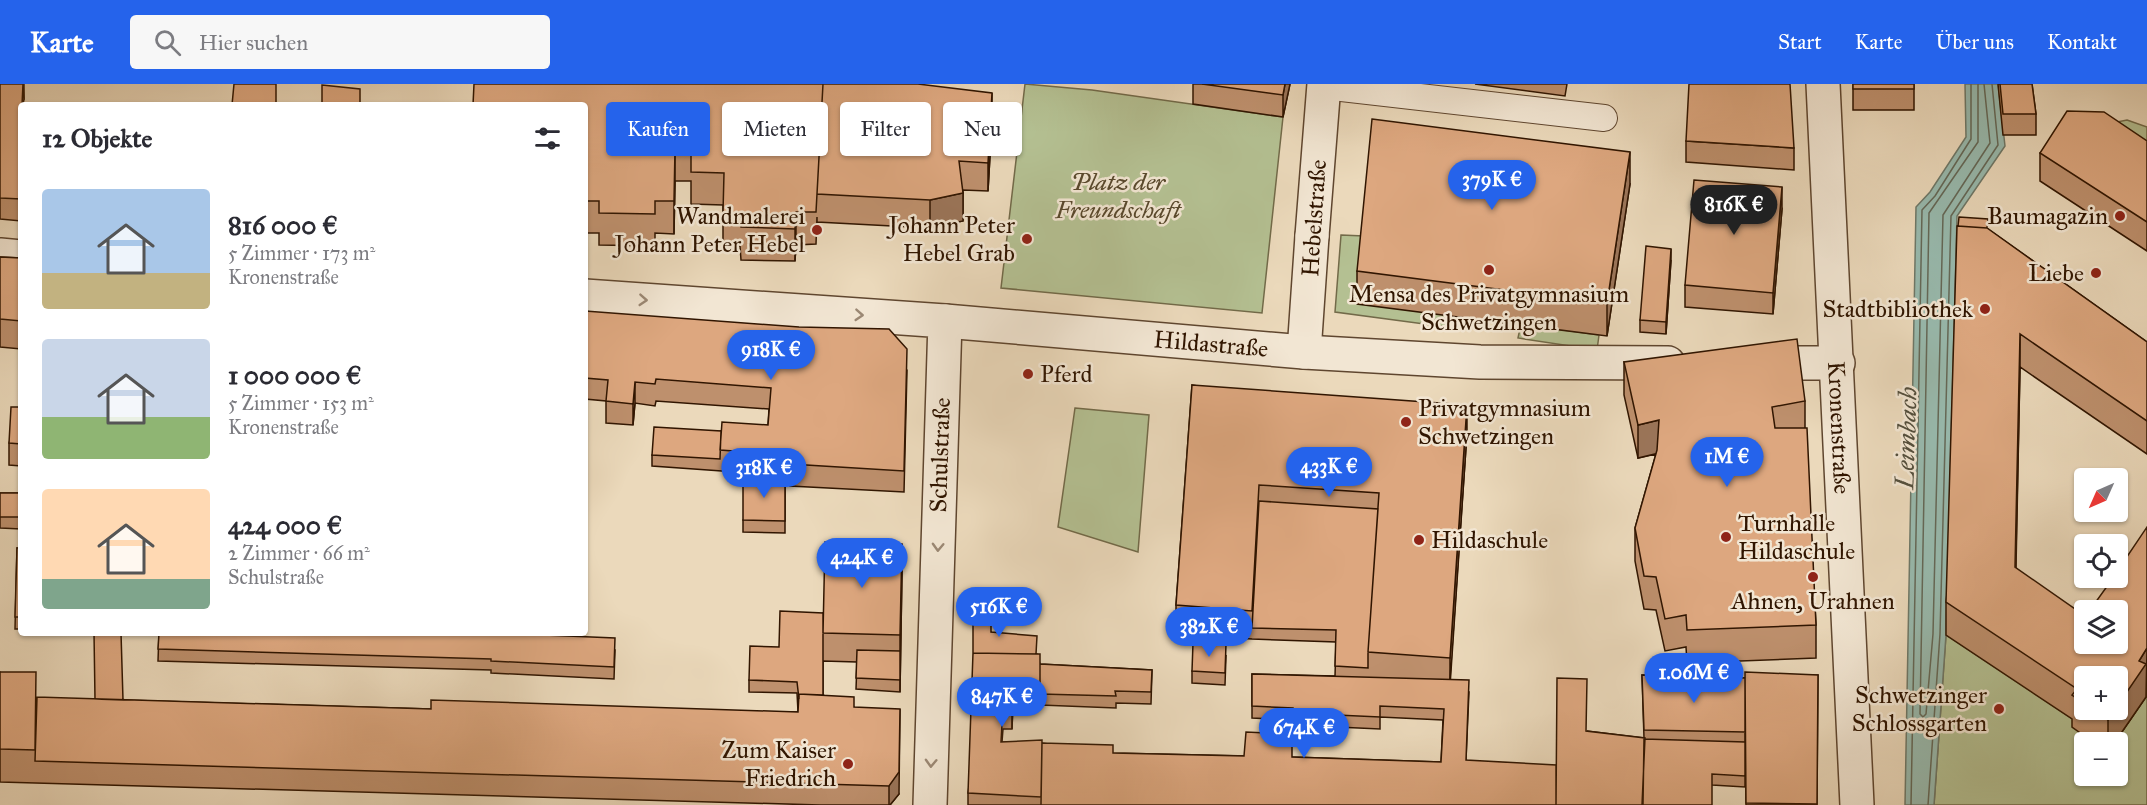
<!DOCTYPE html>
<html lang="de">
<meta charset="utf-8">
<style>
body{margin:0;font-family:"IM FELL Great Primer",serif;background:#f7f7f7;color:#2b2b33;height:100vh;display:flex;flex-direction:column;font-size:22px;white-space:nowrap}
*{box-sizing:border-box;margin:0}
p{font-size:20px;color:#7c7c81}
.icon{flex:none;width:33px;height:33px;fill:none;stroke:currentColor;stroke-width:2;stroke-linecap:round;stroke-linejoin:round}
.map{position:relative;flex:1;overflow:hidden}
.panel{position:absolute;left:18px;top:18px;width:570px;height:534px;display:flex;flex-direction:column;background:#fff;border-radius:6px;box-shadow:0 2px 4px #0004}
.panel>*{flex:none}
.guide{position:absolute;left:606px;top:18px;width:570px;height:54px;display:flex;gap:12px}
.needle{width:39px;rotate:225deg}
.tools{position:absolute;left:2074px;top:384px;display:grid;gap:12px}
.tools a{display:grid;place-items:center;width:54px;height:54px;border-radius:6px;background:#fff;box-shadow:0 2px 4px #0004;font-size:30px}
.price{position:absolute;translate:-50% -51px;padding:0 14px;border-radius:21px;background:#2563eb;color:#fff;font-size:20px;line-height:39px;filter:drop-shadow(0 2px 3px #0008)}
.price::after{content:'';position:absolute;left:50%;top:36px;width:18px;height:14px;margin-left:-9px;background:inherit;clip-path:polygon(0 0,100% 0,50% 100%)}
.price.selected{background:#222;color:#fff}
ul{padding:0;list-style:none}
li{display:flex;align-items:center;gap:18px;height:150px;padding:0 24px}
li span{display:grid;place-items:center;flex:none;width:168px;height:120px;border-radius:6px;color:#555}
li>.icon{margin-inline-start:auto}
span .icon{width:72px;height:72px;fill:#fffc;stroke-width:1}
li b{font-size:26px}
h2{display:flex;justify-content:space-between;align-items:center;height:72px;padding:0 24px;font-size:26px}
.chip{padding:0 21px;border-radius:6px;background:#fff;box-shadow:0 2px 4px #0004;font-size:21px;line-height:54px}
.chip.selected{background:#2563eb;color:#fff}
header{display:flex;align-items:center;gap:36px;box-sizing:border-box;height:84px;padding:0 30px;background:#2563eb;color:#fff}
header strong{font-size:28px}
nav{display:flex;gap:33px;margin-inline-start:auto;font-size:21px}
.search{width:420px;height:54px;background:#f7f7f7;display:flex;align-items:center;gap:15px;box-sizing:border-box;padding:0 21px;border-radius:6px;color:#7c7c81;font-size:22px}
.map>svg:first-child{display:block}
</style>
<header>
<strong>Karte</strong>
<div class="search"><svg class="icon" aria-label="search" viewBox="0 0 24 24"><circle cx="10" cy="10" r="6"/><path d="M15 15l6 6"/></svg>Hier suchen</div>
<nav><a>Start</a><a>Karte</a><a>Über uns</a><a>Kontakt</a></nav>
</header>
<div class="map">
<svg width="2147" height="721" viewBox="0 0 2147 721">
<rect width="100%" height="100%" fill="#ebd9bb"/>
<filter id="stains"><feTurbulence type="fractalNoise" baseFrequency=".00333" numOctaves="4"/><feColorMatrix values="0 0 0 0 .2 0 0 0 0 .09 0 0 0 0 .02 0 0 0 .5 -.17"/></filter>
<radialGradient id="worn" r=".72"><stop offset=".6" stop-color="#630" stop-opacity="0"/><stop offset="1" stop-color="#630" stop-opacity=".3"/></radialGradient>
<path fill="#b4c092" stroke="#726a49" stroke-width="1.5" d="M 1025,0 L 1092,6 L 1283,33 L 1262,229 L 1001,204 Z
M 2127,36 L 2147,43 L 2147,85 L 2112,39 Z
M 1341,151 L 1364,152 L 1471,234 L 1469,246 L 1335,228 Z
M 1521,240 L 1599,251 L 1597,266 L 1518,254 Z
M 1075,324 L 1149,331 L 1138,468 L 1058,443 Z
M 1946,551 L 2077,638 L 2094,658 L 2085,658 L 2085,692 L 2118,692 L 2118,658 L 2115,658 L 2146,613 L 2139,609 L 2147,597 L 2147,721 L 1934,721 Z"/>
<path fill="#98baae" stroke="#6e7868" stroke-width="1.5" d="M 1965,0 L 1998,0 L 2005,62 L 1957,132 L 1946,551 L 1934,721 L 1905,721 L 1916,123 L 1930,108 L 1966,53 Z"/>
<g fill="none" stroke-linecap="round" stroke-linejoin="round">
<path stroke="#646857" stroke-width="1.5" d="M 1978,0 L 1978,58 L 1929,129 L 1920,630 L 1923,633 L 1926,630 L 1933,550 L 1943,131 L 1990,59 L 1984,0
M 1911,721 L 1922,126 L 1935,112 L 1971,55 L 1971,0
M 1928,721 L 1940,550 L 1951,132 L 1998,61 L 1992,0"/>
<g stroke="#5f462f" stroke-width="28">
<path id="service" d="M 1324,2 L 1604,34"/>
</g>
<g stroke="#5f462f" stroke-width="36">
<g id="pedestrian">
<path id="s1" d="M 945,237 L 1304,268 L 1480,278 L 1668,279"/>
<path d="M 1304,268 L 1312,152"/>
<path d="M 1756,279 L 1838,279"/>
</g>
</g>
<g stroke="#5f462f" stroke-width="36">
<path id="minor" d="M 1312,152 L 1324,0
M 0,171 L 21,173
M 585,212 L 945,237 L 930,721"/>
</g>
<g stroke="#5f462f" stroke-width="36">
<g id="tertiary">
<path id="s2" d="M 1823,0 L 1857,721"/>
</g>
</g>
<use href="#service" stroke="#f2e6d3" stroke-width="26"/>
<use href="#pedestrian" stroke="#f2e6d3" stroke-width="33"/>
<use href="#minor" stroke="#f2e6d3" stroke-width="33"/>
<use href="#tertiary" stroke="#f2e6d3" stroke-width="33"/>
</g>
<path fill="#be906d" stroke="#301500" stroke-width="1.5" fill-rule="evenodd" d="M 0,0 L 24,0 L 24,15 L 21,21 L 21,137 L 0,135 Z
M 1193,0 L 1290,0 L 1283,33 L 1193,20 Z
M 1475,0 L 1567,0 L 1565,12 Z
M 1853,0 L 1914,0 L 1914,26 L 1853,26 Z
M 1998,0 L 2032,0 L 2036,30 L 2036,51 L 2003,51 Z
M 585,21 L 992,37 L 988,107 L 963,106 L 963,137 L 930,144 L 817,138 L 817,133 L 816,160 L 796,161 L 795,177 L 741,176 L 740,162 L 723,162 L 723,121 L 691,120 L 691,97 L 675,97 L 674,150 L 655,149 L 655,162 L 599,161 L 599,149 L 585,149 Z
M 1686,57 L 1794,64 L 1794,86 L 1686,78 Z
M 2147,57 L 2147,167 L 2040,97 L 2040,69 Z
M 1630,100 L 1607,252 L 1357,220 L 1357,187 Z
M 1782,125 L 1773,230 L 1685,223 L 1685,201 Z
M 1988,145 L 2147,258 L 2147,370 L 2020,283 L 2016,484 L 2146,599 L 2146,613 L 2115,658 L 2093,658 L 2072,643 L 2072,635 L 1946,551 L 1946,518 ZM 2085,592 L 2118,626 L 2085,626 Z
M 0,173 L 21,174 L 21,265 L 0,263 Z
M 1671,176 L 1666,250 L 1640,248 L 1640,236 Z
M 585,227 L 907,286 L 904,408 L 790,402 L 790,392 L 652,382 L 652,371 L 721,347 L 768,341 L 769,325 L 656,317 L 655,322 L 635,319 L 633,341 L 606,339 L 606,317 L 585,315 Z
M 1624,278 L 1805,317 L 1805,344 L 1816,541 L 1816,574 L 1687,579 L 1686,563 L 1665,567 L 1656,526 L 1644,525 L 1635,477 L 1635,444 L 1656,370 L 1638,374 L 1624,311 Z
M 1192,301 L 1467,349 L 1450,595 L 1469,608 L 1466,676 L 1556,721 L 968,721 L 968,709 L 991,548 L 1037,570 L 1040,580 L 1152,586 L 1151,620 L 1116,619 L 1116,624 L 1040,621 L 1013,619 L 1012,645 L 1003,645 L 1002,658 L 1042,659 L 1113,669 L 1292,673 L 1441,678 L 1443,636 L 1380,633 L 1380,645 L 1293,641 L 1293,636 L 1252,634 L 1252,590 L 1335,592 L 1336,558 L 1252,555 L 1176,550 L 1176,521 Z
M 21,323 L 21,382 L 9,381 L 9,359 Z
M 785,393 L 785,449 L 743,448 L 743,436 Z
M 0,409 L 21,409 L 21,445 L 0,444 Z
M 17,464 L 21,464 L 21,545 L 15,545 Z
M 902,488 L 900,608 L 856,605 L 857,578 L 823,577 L 823,611 L 854,623 L 899,710 L 890,721 L 820,721 L 0,698 L 0,588 L 36,625 L 123,616 L 431,625 L 798,628 L 797,609 L 749,608 L 749,596 L 779,563 L 823,529 Z
M 159,549 L 615,566 L 614,595 L 491,589 L 491,586 L 158,577 Z
M 1226,572 L 1225,601 L 1192,599 L 1192,587 Z
M 1642,591 L 1745,594 L 1818,591 L 1817,721 L 1746,721 L 1745,649 L 1745,703 L 1712,701 L 1587,647 L 1644,654 Z"/>
<path fill="#9b7559" stroke="#301500" stroke-width="1.5" d="M 23,0 L 24,15 L 23,21 L 22,21 Z
M 1285,0 L 1290,0 L 1283,33 L 1283,11 Z
M 992,9 L 992,37 L 988,107 L 988,79 Z
M 675,64 L 675,97 L 674,150 L 674,117 Z
M 1630,68 L 1630,100 L 1607,252 L 1607,219 Z
M 1782,103 L 1782,125 L 1773,230 L 1773,209 Z
M 963,109 L 963,137 L 930,144 L 930,116 Z
M 796,128 L 796,161 L 795,177 L 795,145 Z
M 1671,165 L 1671,176 L 1666,250 L 1666,238 Z
M 2020,250 L 2020,283 L 2015,516 L 2015,483 Z
M 635,298 L 635,319 L 633,341 L 633,320 Z
M 1467,321 L 1467,349 L 1450,602 L 1450,574 Z
M 1659,336 L 1659,369 L 1638,374 L 1638,341 Z
M 902,460 L 902,488 L 900,608 L 900,551 Z
M 2147,564 L 2146,613 L 2115,658 L 2108,658 L 2108,636 L 2115,626 L 2118,626 L 2118,621 L 2139,577 Z
M 1013,598 L 1013,619 L 1012,645 L 1012,624 Z
M 900,625 L 899,710 L 890,721 L 889,721 L 889,702 Z"/>
<path fill="#dda77f" stroke="#301500" stroke-width="1.5" d="M 0,0 L 23,0 L 22,21 L 21,21 L 21,115 L 0,114 Z
M 234,0 L 276,0 L 276,21 L 232,21 Z
M 474,0 L 823,0 L 816,128 L 796,128 L 795,145 L 741,143 L 740,129 L 723,129 L 724,89 L 691,88 L 691,65 L 675,64 L 674,117 L 655,117 L 655,130 L 599,129 L 599,117 L 585,117 L 586,56 L 585,56 L 585,21 L 473,21 Z
M 823,0 L 918,0 L 992,9 L 988,79 L 959,77 L 963,109 L 930,116 L 817,110 Z
M 1202,0 L 1285,0 L 1283,11 Z
M 1689,0 L 1790,0 L 1794,64 L 1686,57 Z
M 1853,0 L 1914,0 L 1914,5 L 1853,5 Z
M 2000,0 L 2032,0 L 2036,30 L 2003,30 Z
M 322,1 L 360,5 L 360,21 L 322,21 Z
M 2067,27 L 2104,28 L 2147,57 L 2147,138 L 2040,69 Z
M 1372,35 L 1630,68 L 1607,219 L 1357,187 Z
M 1694,96 L 1782,103 L 1773,209 L 1685,201 Z
M 1959,133 L 1988,135 L 1987,144 L 1958,142 Z
M 1957,142 L 1987,144 L 2147,258 L 2147,337 L 2020,250 L 2015,483 L 2085,532 L 2085,560 L 2118,560 L 2118,526 L 2090,526 L 2113,494 L 2118,494 L 2118,486 L 2147,443 L 2147,564 L 2139,577 L 2146,580 L 2118,621 L 2118,592 L 2085,592 L 2085,620 L 2072,611 L 2077,605 L 1946,518 Z
M 1646,162 L 1671,165 L 1666,238 L 1640,236 Z
M 0,173 L 21,174 L 21,237 L 0,235 Z
M 585,227 L 799,243 L 889,245 L 907,265 L 904,387 L 790,380 L 790,371 L 720,366 L 722,338 L 768,341 L 771,304 L 656,295 L 655,300 L 635,298 L 633,320 L 606,317 L 608,296 L 585,294 Z
M 1797,255 L 1805,317 L 1772,323 L 1775,344 L 1807,344 L 1816,541 L 1687,546 L 1686,531 L 1665,535 L 1656,493 L 1644,492 L 1635,444 L 1657,366 L 1659,336 L 1638,341 L 1624,278 Z
M 1192,301 L 1467,321 L 1450,574 L 1368,568 L 1379,409 L 1259,401 L 1252,527 L 1176,521 Z
M 11,323 L 21,323 L 21,360 L 9,359 Z
M 654,343 L 721,347 L 720,375 L 652,371 Z
M 743,393 L 785,393 L 785,437 L 743,436 Z
M 0,409 L 21,409 L 21,433 L 0,433 Z
M 1259,417 L 1378,425 L 1368,568 L 1368,584 L 1335,582 L 1336,546 L 1252,544 Z
M 825,458 L 902,460 L 900,551 L 823,549 Z
M 17,464 L 21,464 L 21,533 L 15,533 Z
M 973,526 L 991,527 L 991,548 L 1037,552 L 1036,570 L 973,569 L 973,571 Z
M 780,527 L 823,529 L 823,611 L 799,610 L 799,615 L 797,598 L 749,596 L 750,562 L 779,563 Z
M 94,549 L 121,549 L 123,616 L 95,615 Z
M 159,549 L 497,549 L 615,554 L 614,583 L 491,577 L 491,575 L 158,565 Z
M 1193,559 L 1226,560 L 1225,589 L 1192,587 Z
M 857,566 L 900,567 L 900,596 L 856,594 Z
M 973,569 L 1040,570 L 1040,600 L 1013,598 L 1012,624 L 1003,623 L 1001,658 L 1042,656 L 1041,713 L 968,709 Z
M 1040,580 L 1152,586 L 1151,608 L 1115,607 L 1116,612 L 1040,610 Z
M 0,588 L 36,588 L 35,666 L 0,665 Z
M 1745,588 L 1818,591 L 1817,720 L 1746,719 Z
M 1252,590 L 1469,596 L 1466,676 L 1556,681 L 1556,721 L 1041,721 L 1042,659 L 1113,661 L 1113,669 L 1244,672 L 1246,648 L 1292,650 L 1292,673 L 1441,678 L 1444,625 L 1380,622 L 1380,633 L 1293,629 L 1293,624 L 1252,622 Z
M 1642,591 L 1745,594 L 1745,648 L 1644,646 Z
M 1557,594 L 1587,595 L 1586,647 L 1645,654 L 1642,721 L 1556,721 Z
M 799,610 L 854,613 L 854,623 L 900,625 L 899,688 L 889,702 L 35,677 L 37,613 L 431,625 L 431,616 L 798,628 Z
M 2093,626 L 2115,626 L 2108,636 Z
M 1644,655 L 1745,658 L 1745,692 L 1712,690 L 1712,721 L 1643,721 Z"/>
<defs><path id="oneway-chevron" d="M-2-3.5L2.5 0L-2 3.5" fill="none" stroke-width="1.6" stroke-linecap="round" stroke-linejoin="round" transform="scale(1.5)"/></defs>
<g stroke="#9b8874">
<use href="#oneway-chevron" transform="translate(643 216) rotate(4)"/>
<use href="#oneway-chevron" transform="translate(859 231) rotate(4)"/>
<use href="#oneway-chevron" transform="translate(938 463) rotate(92)"/>
<use href="#oneway-chevron" transform="translate(931 679) rotate(92)"/>
</g>
<g fill="#8f2418" stroke="#f2e6d3" stroke-width="2">
<circle cx="2120" cy="132" r="6"/>
<circle cx="817" cy="146" r="6"/>
<circle cx="1027" cy="155" r="6"/>
<circle cx="1489" cy="186" r="6"/>
<circle cx="2096" cy="189" r="6"/>
<circle cx="1985" cy="225" r="6"/>
<circle cx="1028" cy="290" r="6"/>
<circle cx="1406" cy="338" r="6"/>
<circle cx="1726" cy="453" r="6"/>
<circle cx="1419" cy="456" r="6"/>
<circle cx="1813" cy="493" r="6"/>
<circle cx="1999" cy="625" r="6"/>
<circle cx="848" cy="680" r="6"/>
</g>
<g text-anchor="middle" dominant-baseline="central" stroke-width="5" stroke-linejoin="round" paint-order="stroke">
<g font-size="24" font-style="italic" fill="#58482c" stroke="#f2e6d3">
<text x="1118" y="98">Platz der<tspan x="1118" dy="28">Freundschaft</tspan></text>
</g>
<g font-size="24" fill="#301500" stroke="#f2e6d3" text-anchor="end">
<text x="805" y="132">Wandmalerei<tspan x="805" dy="28">Johann Peter Hebel</tspan></text>
<text x="2108" y="132">Baumagazin</text>
<text x="1015" y="141">Johann Peter<tspan x="1015" dy="28">Hebel Grab</tspan></text>
<text x="2084" y="189">Liebe</text>
<text x="1489" y="210" text-anchor="middle">Mensa des Privatgymnasium<tspan x="1489" dy="28">Schwetzingen</tspan></text>
<text x="1973" y="225">Stadtbibliothek</text>
<text x="1040" y="290" text-anchor="start">Pferd</text>
<text x="1418" y="324" text-anchor="start">Privatgymnasium<tspan x="1418" dy="28">Schwetzingen</tspan></text>
<text x="1738" y="439" text-anchor="start">Turnhalle<tspan x="1738" dy="28">Hildaschule</tspan></text>
<text x="1431" y="456" text-anchor="start">Hildaschule</text>
<text x="1813" y="517" text-anchor="middle">Ahnen, Urahnen</text>
<text x="1987" y="611">Schwetzinger<tspan x="1987" dy="28">Schlossgarten</tspan></text>
<text x="836" y="666">Zum Kaiser<tspan x="836" dy="28">Friedrich</tspan></text>
</g>
<g font-size="24" fill="#301500" stroke="#f2e6d3">
<text transform="translate(1314 134) rotate(-86)">Hebelstraße</text>
<text stroke="none"><textPath href="#s1" startOffset="267">Hildastraße</textPath></text>
<text stroke="none"><textPath href="#s2" startOffset="344">Kronenstraße</textPath></text>
<text transform="translate(940 371) rotate(-88)">Schulstraße</text>
</g>
<g font-size="26" font-style="italic" fill="#544f3d" stroke="#f2e6d3">
<text transform="translate(1906 354) rotate(-88)">Leimbach</text>
</g>
</g>
<rect width="100%" height="100%" filter="url(#stains)"/>
<rect width="100%" height="100%" fill="url(#worn)"/>
</svg>
<div class="tools">
<a><svg class="needle" viewBox="-14 -14 28 28"><path d="M0-13l5 13h-10z" fill="#e53935"/><path d="M0 13l5-13h-10z" fill="#7c7c81"/></svg></a>
<a><svg class="icon" aria-label="locate" viewBox="0 0 24 24"><circle cx="12" cy="12" r="6"/><path d="M12 2v4M12 18v4M2 12h4M18 12h4"/></svg></a>
<a><svg class="icon" aria-label="layers" viewBox="0 0 24 24"><path d="M12 4l9 5-9 5-9-5zM3 14l9 5 9-5"/></svg></a>
<a>+</a>
<a>−</a>
</div>
<b class="price" style="left:1492px;top:127px">379K €</b>
<b class="price selected" style="left:1734px;top:152px">816K €</b>
<b class="price" style="left:771px;top:297px">918K €</b>
<b class="price" style="left:1727px;top:404px">1M €</b>
<b class="price" style="left:1329px;top:414px">433K €</b>
<b class="price" style="left:764px;top:415px">318K €</b>
<b class="price" style="left:862px;top:505px">424K €</b>
<b class="price" style="left:999px;top:554px">516K €</b>
<b class="price" style="left:1209px;top:574px">382K €</b>
<b class="price" style="left:1694px;top:620px">1.06M €</b>
<b class="price" style="left:1002px;top:644px">847K €</b>
<b class="price" style="left:1304px;top:675px">674K €</b>
<div class="guide">
<a class="chip selected">Kaufen</a>
<a class="chip">Mieten</a>
<a class="chip">Filter</a>
<a class="chip">Neu</a>
</div>
<section class="panel">
<h2>12 Objekte<svg class="icon" aria-label="filters" viewBox="0 0 24 24"><path d="M4 7h16M4 17h16"/><circle cx="9" cy="7" r="2"/><circle cx="15" cy="17" r="2"/></svg></h2>
<ul>
<li><span style="background:linear-gradient(#a9c7e8 70%,#c2b280 0)"><svg class="icon" aria-label="home" viewBox="0 0 24 24"><path d="M3 11l9-7 9 7M6 9v11h12V9"/></svg></span><div><b>816 000 €</b><p>5 Zimmer · 173 m²</p><p>Kronenstraße</p></div></li>
<li><span style="background:linear-gradient(#c9d6e8 65%,#8fb573 0)"><svg class="icon" aria-label="home" viewBox="0 0 24 24"><path d="M3 11l9-7 9 7M6 9v11h12V9"/></svg></span><div><b>1 000 000 €</b><p>5 Zimmer · 153 m²</p><p>Kronenstraße</p></div></li>
<li><span style="background:linear-gradient(#ffd9b3 75%,#7fa58c 0)"><svg class="icon" aria-label="home" viewBox="0 0 24 24"><path d="M3 11l9-7 9 7M6 9v11h12V9"/></svg></span><div><b>424 000 €</b><p>2 Zimmer · 66 m²</p><p>Schulstraße</p></div></li>
</ul>
</section>
</div>
